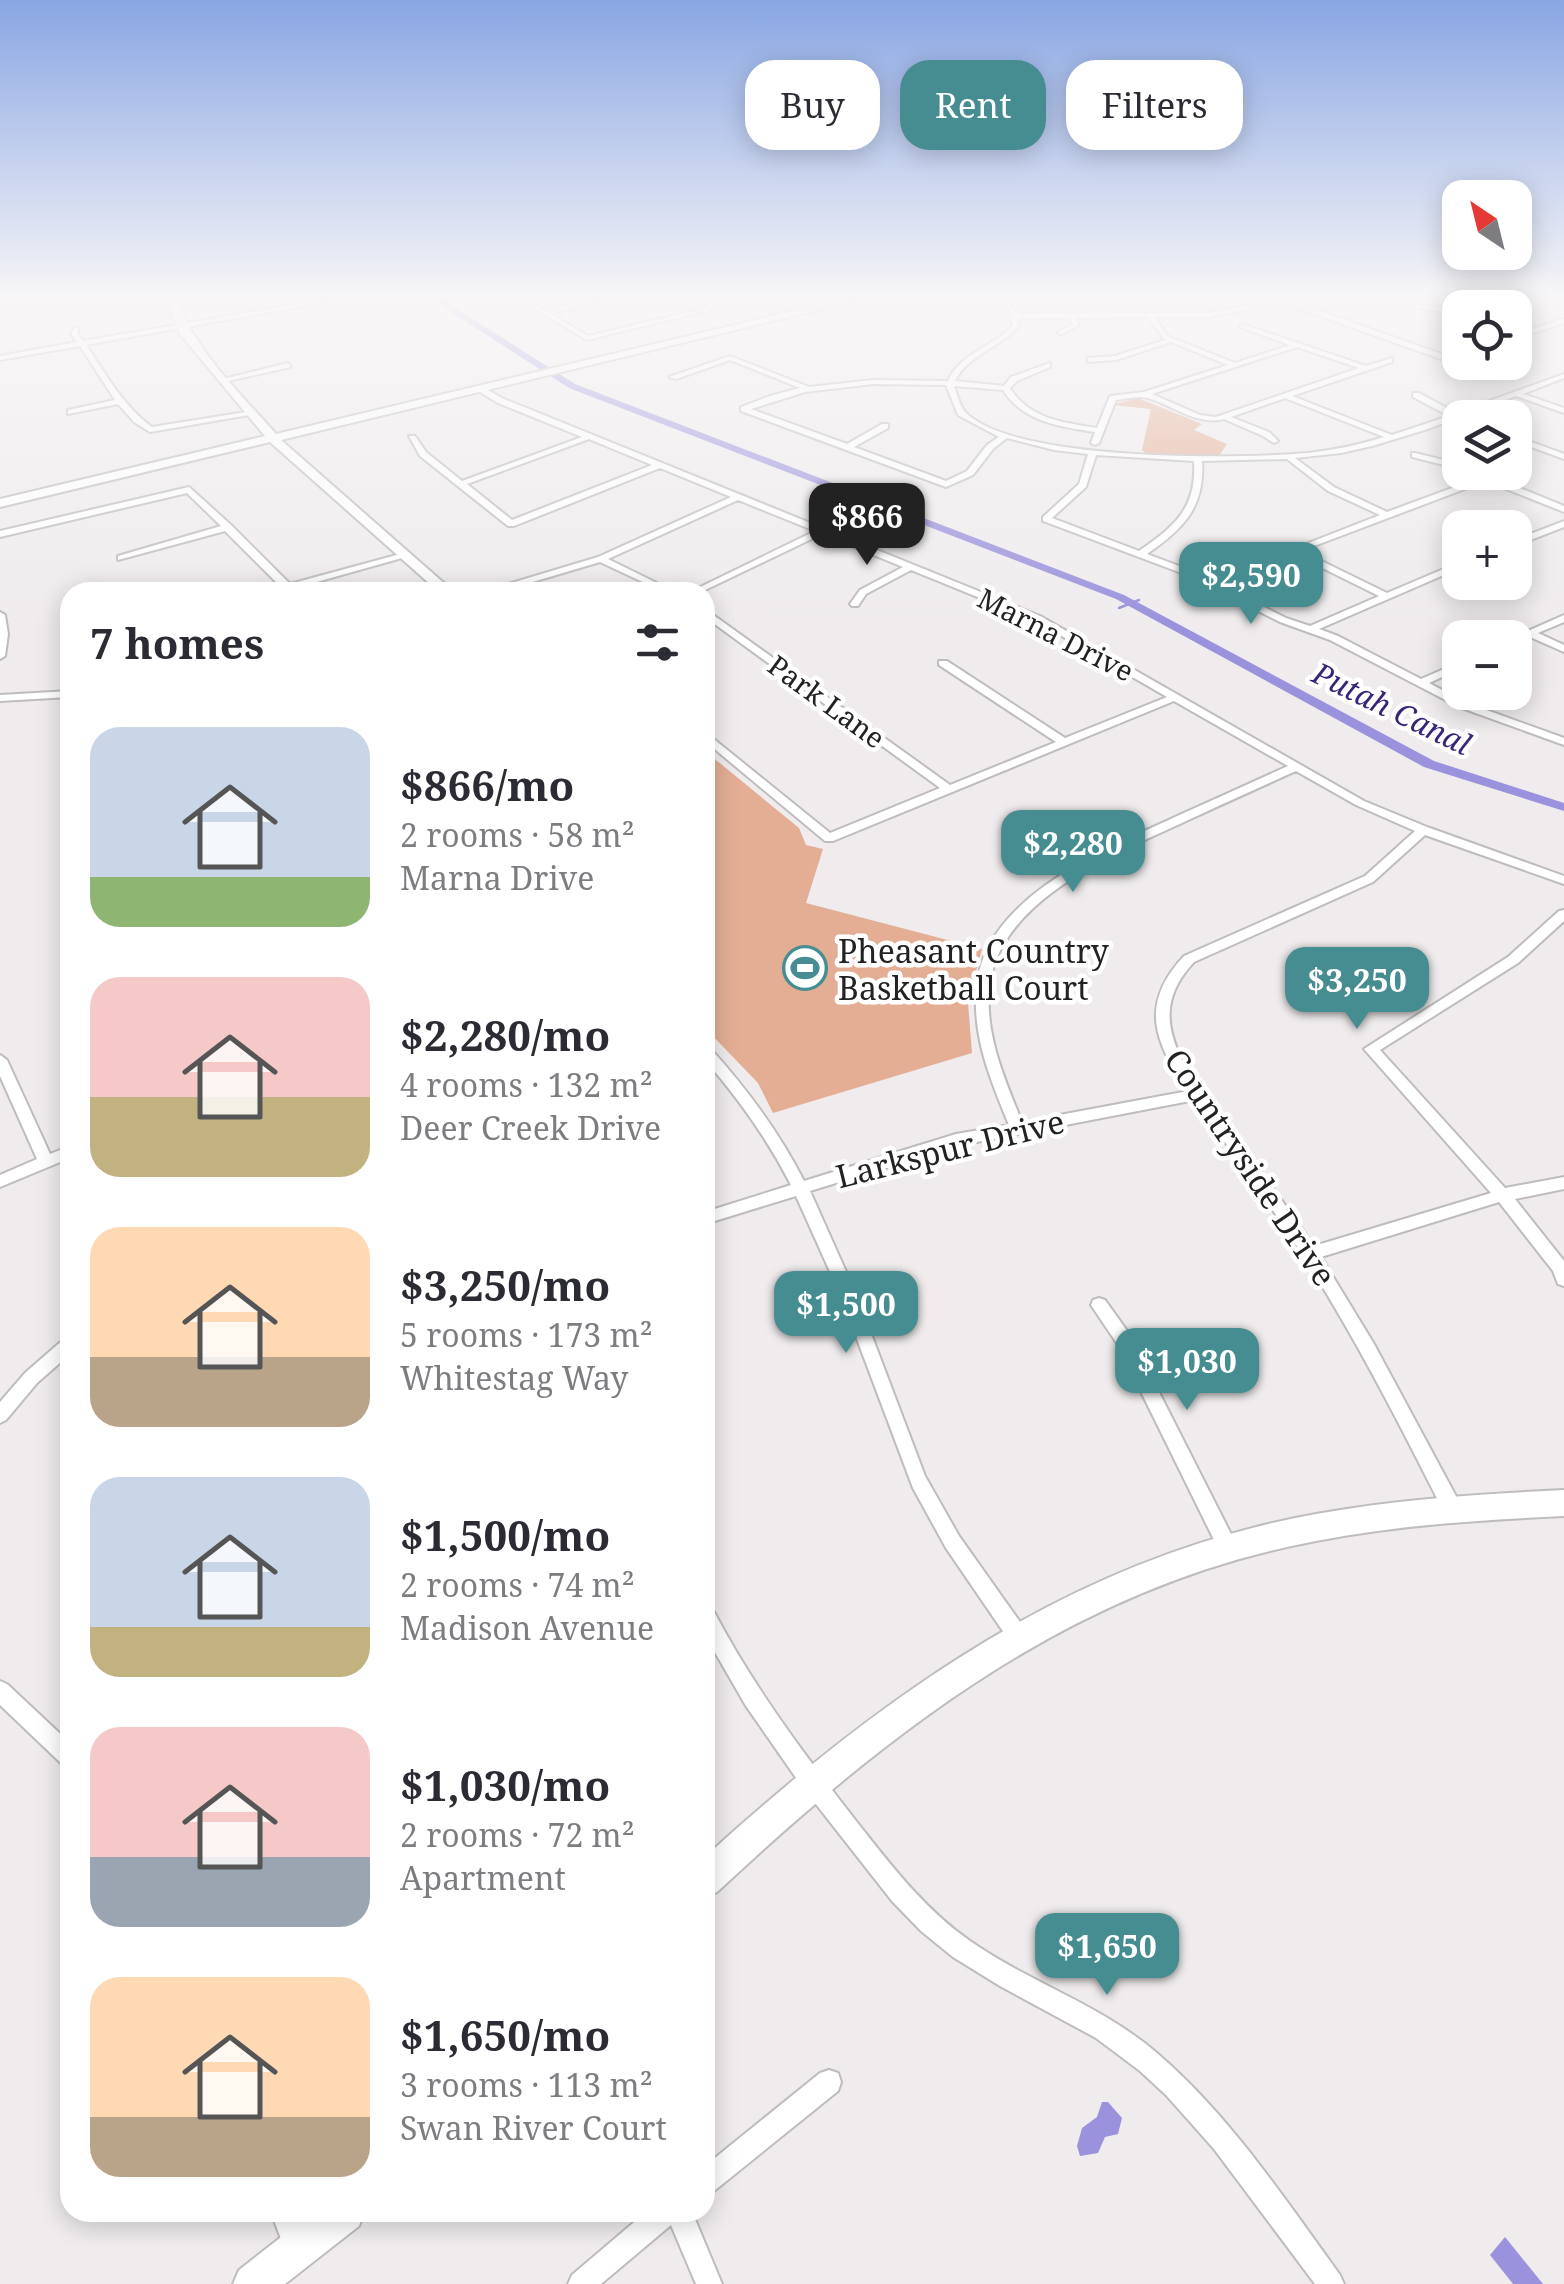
<!DOCTYPE html>
<meta charset="utf-8">
<style>
body{margin:0;font-family:"Noto Serif",serif;background:#f7f7f7;color:#2b2b33;height:100vh;display:flex;flex-direction:column;font-size:38px;white-space:nowrap}
*{box-sizing:border-box;margin:0}
p{font-size:32px;color:#7c7c81}
.icon{flex:none;width:55px;height:55px;fill:none;stroke:currentColor;stroke-width:2;stroke-linecap:round;stroke-linejoin:round}
.map{position:relative;flex:1;overflow:hidden}
.details{position:absolute;left:60px;top:582px;width:655px;height:1640px;display:flex;flex-direction:column;background:#fff;border-radius:30px;box-shadow:0 5px 25px #0003}
.details>*{flex:none}
.top-card{position:absolute;left:745px;top:60px;width:668px;height:90px;display:flex;gap:20px}
.needle{width:65px;rotate:325deg}
.buttons{position:absolute;left:1442px;top:180px;display:grid;gap:20px}
.buttons a{display:grid;place-items:center;width:90px;height:90px;border-radius:20px;background:#fff;box-shadow:0 5px 25px #0003;font-size:50px}
.price{position:absolute;translate:-50% -85px;padding:0 22px;border-radius:20px;background:#458d90;color:#fff;font-size:32px;line-height:65px;filter:drop-shadow(0 2px 5px #0008)}
.price::after{content:'';position:absolute;left:50%;top:60px;width:30px;height:22px;margin-left:-15px;background:inherit;clip-path:polygon(0 0,100% 0,50% 100%)}
.price.active{background:#222;color:#fff}
ul{padding:0;list-style:none}
li{display:flex;align-items:center;gap:30px;height:250px;padding:0 30px}
li span{display:grid;place-items:center;flex:none;width:280px;height:200px;border-radius:30px;color:#555}
li>.icon{margin-inline-start:auto}
span .icon{width:120px;height:120px;fill:#fffc;stroke-width:1}
li b{font-size:42px}
h2{display:flex;justify-content:space-between;align-items:center;height:120px;padding:0 30px;font-size:42px}
.chip{padding:0 35px;border-radius:30px;background:#fff;box-shadow:0 5px 25px #0003;font-size:35px;line-height:90px}
.chip.active{background:#458d90;color:#fff}
.map>svg:first-child{display:block}
</style>
<div class="map">
<svg width="1564" height="2284" viewBox="0 0 1564 2284">
<rect width="100%" height="100%" fill="#f0ecee"/>
<path fill="#e3ae94" d="M 1138,398 L 1202,424 L 1194,430 L 1227,444 L 1219,456 L 1146,454 L 1142,450 L 1151,409 L 1112,405 Z
M 705,751 L 799,828 L 806,845 L 823,849 L 806,903 L 982,949 L 968,1002 L 972,1053 L 773,1113 L 758,1083 L 705,1028 Z"/>
<path fill="#9a92dc" d="M 1102,2102 L 1108,2102 L 1122,2118 L 1118,2134 L 1105,2137 L 1098,2153 L 1080,2156 L 1077,2146 L 1082,2128 L 1097,2117 Z
M 1505,2237 L 1543,2284 L 1513,2284 L 1490,2255 Z"/>
<g fill="none" stroke-linecap="round" stroke-linejoin="round">
<path stroke="#9a92dc" stroke-width="2.5" d="M 1119,608 L 1139,600"/>
<path fill="#9a92dc" fill-rule="evenodd" d="M 434,301 L 444,301 L 575,384 L 1124,595 L 1434,761 L 1564,803 L 1564,811 L 1424,767 L 1116,599 L 569,388 Z"/>
<g stroke="#bfbcbd" stroke-width="4">
<path id="street" d="M 316,301 L 332,301 L 86,345 C 106,374 122,405 152,427 L 252,411 L 249,415 L 150,432 L 134,422 L 118,404 L 68,414 L 68,410 L 115,400 L 80,346 L 0,360 L 0,356 L 77,342 L 71,334 L 75,327 L 78,329 L 78,334 L 83,341 Z
M 522,301 L 531,301 L 546,311 L 585,301 L 598,301 L 551,314 L 588,336 L 710,307 L 703,301 L 711,301 L 718,308 L 587,340 Z
M 1000,301 L 1007,301 L 1017,314 L 1210,313 L 1266,301 L 1291,301 L 1447,356 L 1460,352 L 1460,356 L 1444,360 L 1280,302 L 1210,317 L 1155,317 L 1167,336 L 1235,363 L 1290,345 L 1240,327 L 1242,324 L 1366,366 L 1392,358 L 1392,362 L 1292,396 L 1392,435 L 1449,416 L 1413,397 L 1413,393 L 1419,393 L 1456,413 L 1564,374 L 1564,378 L 1523,394 L 1564,408 L 1564,413 L 1516,396 L 1428,429 L 1372,446 L 1341,453 L 1295,458 L 1334,487 L 1387,512 L 1479,478 L 1474,476 L 1474,472 L 1481,472 L 1564,506 L 1564,512 L 1486,481 L 1301,551 L 1387,593 L 1460,562 L 1460,568 L 1319,629 L 1338,636 L 1421,679 L 1460,662 L 1460,669 L 1429,683 L 1467,703 L 1564,738 L 1564,745 L 1459,707 L 1330,640 L 1280,622 L 1184,574 L 1043,521 L 1043,517 L 1079,484 L 1088,454 L 1054,450 L 1007,438 L 993,449 L 973,475 L 946,487 L 741,411 L 741,407 L 770,396 L 800,388 L 730,360 L 676,379 L 669,377 L 730,356 L 809,387 L 873,380 L 948,381 C 960,353 994,347 1013,325 L 1010,312 ZM 1148,317 L 1165,340 L 1115,356 L 1088,358 L 1088,362 L 1116,360 L 1171,342 L 1228,365 L 1144,392 L 1110,396 L 1097,428 C 1064,423 1029,419 1010,388 L 1017,381 L 1050,367 L 1050,363 L 1011,377 L 1004,386 L 955,381 C 967,355 1001,348 1019,325 L 1018,318 L 1070,318 L 1072,324 L 1058,332 L 1060,335 L 1078,326 L 1077,318 ZM 1297,347 L 1359,368 L 1216,417 L 1200,415 L 1152,394 ZM 873,384 L 946,385 L 958,415 L 999,437 L 987,445 L 967,471 L 946,481 L 854,447 L 888,428 L 888,424 L 882,424 L 847,444 L 751,409 L 805,392 ZM 954,386 L 1003,390 C 1023,422 1061,427 1095,432 L 1091,443 L 1095,445 L 1099,443 L 1116,400 C 1126,399 1138,395 1148,398 C 1173,405 1196,426 1224,419 L 1263,436 L 1274,443 L 1278,441 L 1269,432 L 1231,417 L 1285,398 L 1384,437 C 1359,445 1334,450 1308,453 C 1235,459 1021,462 967,414 C 960,408 957,394 954,386 ZM 1096,455 L 1194,461 C 1197,508 1175,526 1139,551 L 1052,518 L 1086,487 ZM 1287,459 L 1328,491 L 1380,515 L 1288,551 L 1379,596 L 1310,626 L 1286,618 L 1190,570 L 1147,554 C 1183,529 1205,508 1202,461 Z
M 1466,301 L 1477,301 L 1445,312 L 1411,307 L 1414,305 L 1445,308 Z
M 1564,319 L 1564,323 L 1515,339 L 1515,335 Z
M 288,363 L 291,367 L 223,382 L 219,380 Z
M 480,386 L 504,399 L 1040,616 L 1364,801 L 1427,827 L 1564,876 L 1564,884 L 1425,835 L 1373,882 L 1194,962 C 1165,993 1163,1022 1182,1060 L 1314,1246 L 1491,1193 L 1364,1049 L 1508,957 L 1559,911 L 1564,910 L 1564,921 L 1518,963 L 1380,1050 L 1505,1188 L 1564,1177 L 1564,1189 L 1515,1199 L 1564,1261 L 1564,1286 L 1558,1284 L 1553,1271 L 1499,1202 L 1321,1257 L 1374,1344 L 1458,1500 L 1460,1506 L 1458,1512 L 1451,1515 L 1444,1512 C 1407,1439 1370,1366 1328,1296 C 1288,1229 1241,1164 1195,1100 L 956,1146 L 810,1191 L 856,1294 L 925,1476 L 959,1536 L 1025,1629 L 1028,1636 L 1025,1643 L 1018,1646 L 1011,1643 L 946,1548 L 913,1488 L 840,1294 L 796,1196 L 705,1224 L 705,1212 L 791,1185 C 768,1140 739,1099 705,1060 L 705,1046 L 710,1048 C 747,1089 779,1132 804,1181 L 956,1134 L 1009,1125 C 990,1079 971,1034 977,984 C 987,896 1106,849 1175,817 C 1213,800 1250,783 1288,766 L 1174,701 L 833,841 L 825,841 L 705,741 L 705,732 L 830,833 L 940,788 L 705,617 L 705,609 L 950,785 L 1056,742 L 939,665 L 939,661 L 947,661 L 1065,738 L 1167,697 L 1034,620 L 911,570 L 866,594 L 858,606 L 852,606 L 850,604 L 860,590 L 903,567 L 822,534 L 701,592 L 690,592 L 815,531 L 738,500 L 608,559 L 675,592 L 664,592 L 600,562 L 499,592 L 487,592 L 488,590 L 598,557 L 731,497 L 660,468 L 514,526 L 508,526 L 420,456 L 409,436 L 415,436 L 426,452 L 462,481 L 582,437 L 498,403 L 477,390 ZM 589,439 L 652,465 L 512,520 L 467,484 ZM 1296,771 L 1356,805 L 1415,831 L 1365,876 L 1184,956 C 1139,1004 1154,1042 1188,1091 L 1022,1122 C 1004,1078 983,1031 990,982 C 1003,898 1117,853 1184,822 C 1221,805 1258,788 1296,771 Z
M 1515,436 L 1564,454 L 1564,459 L 1515,441 Z
M 1415,453 L 1460,464 L 1460,469 L 1412,457 L 1412,453 Z
M 189,487 L 231,525 L 290,584 L 404,553 L 409,556 L 281,592 L 268,592 L 269,590 L 281,587 L 225,531 L 118,560 L 118,556 L 221,526 L 187,493 L 0,537 L 0,531 Z
M 1564,521 L 1564,527 L 1515,546 L 1515,540 Z
M 0,612 L 5,615 L 8,634 L 5,656 L 0,659 Z
M 1564,615 L 1564,622 L 1538,633 L 1564,645 L 1564,652 L 1530,637 L 1515,643 L 1515,638 L 1512,638 Z
M 70,691 L 70,697 L 0,701 L 0,695 Z
M 0,1055 L 7,1060 L 50,1154 L 70,1146 L 70,1158 L 0,1187 L 0,1175 L 37,1159 L 0,1076 Z
M 1099,1298 L 1105,1300 L 1130,1335 L 1235,1542 L 1238,1548 L 1235,1554 L 1228,1557 L 1221,1554 L 1118,1345 L 1091,1305 L 1093,1300 Z
M 70,1337 L 70,1354 L 37,1383 L 6,1420 L 0,1423 L 0,1402 L 25,1373 L 64,1339 Z
M 705,1605 L 712,1608 C 752,1685 803,1753 856,1821 C 890,1864 924,1909 970,1941 C 1030,1983 1102,2005 1158,2054 C 1230,2116 1284,2198 1340,2275 L 1344,2284 L 1315,2284 L 1214,2149 L 1166,2095 L 1140,2071 L 1096,2038 L 1000,1986 L 953,1957 L 921,1931 L 892,1901 L 801,1785 L 746,1706 L 705,1635 Z
M 0,1681 L 7,1684 L 70,1743 L 70,1769 L 63,1765 L 0,1705 Z
M 829,2070 L 838,2073 L 841,2082 L 838,2091 L 714,2191 L 705,2195 L 705,2166 L 820,2073 Z
M 271,2212 L 297,2212 L 309,2246 L 305,2255 L 296,2259 L 287,2255 Z
M 646,2212 L 692,2212 L 722,2284 L 696,2284 L 671,2225 L 601,2284 L 568,2284 L 572,2275 Z"/>
</g>
<g stroke="#bfbcbd" stroke-width="4">
<path id="secondary" d="M 167,301 L 177,301 C 198,354 239,392 276,434 L 835,301 L 855,301 L 281,440 L 454,592 L 439,592 L 270,442 L 0,507 L 0,499 L 265,436 L 180,334 Z
M 1564,1490 L 1564,1516 C 1480,1520 1398,1525 1316,1541 C 1074,1586 892,1729 717,1892 L 705,1897 L 705,1857 C 883,1695 1073,1558 1316,1514 C 1398,1499 1481,1494 1564,1490 Z
M 313,2212 L 364,2212 L 359,2226 L 285,2284 L 233,2284 L 239,2270 Z"/>
</g>
<use href="#street" fill="#fff" fill-rule="evenodd"/>
<use href="#secondary" fill="#fff" fill-rule="evenodd"/>
</g>
<linearGradient id="sky" x2="0" y2="1"><stop stop-color="#89a6e3"/><stop offset="0.48" stop-color="#f8f6f7"/><stop offset="1" stop-color="#f8f6f7" stop-opacity="0"/></linearGradient>
<rect width="1564" height="621" fill="url(#sky)"/>
<defs>
<g id="stadium-ring" transform="scale(2.25)"><circle r="9.5" fill="#fff" stroke="#458d90" stroke-width="1.5"/><path d="M0-5a6.5 5 0 1 0 0 10a6.5 5 0 1 0 0-10ZM-3.5-1.8h7v3.6h-7Z" fill="#458d90"/></g>
</defs>
<g fill-rule="evenodd">
<use href="#stadium-ring" x="805" y="968"/>
</g>
<g text-anchor="middle" dominant-baseline="central" stroke-width="9" stroke-linejoin="round" paint-order="stroke">
<g font-size="28" fill="#232222" stroke="#fff">
<text transform="translate(1056 634) rotate(27)">Marna Drive</text>
<text transform="translate(827 701) rotate(36)">Park Lane</text>
</g>
<g font-size="30" font-style="italic" fill="#39247a" stroke="#fff">
<text transform="translate(1392 708) rotate(26)">Putah Canal</text>
</g>
<g font-size="32" fill="#232222" stroke="#fff" text-anchor="start">
<text x="838" y="950">Pheasant Country<tspan x="838" dy="37">Basketball Court</tspan></text>
</g>
<g font-size="32" fill="#232222" stroke="#fff">
<text transform="translate(950 1148) rotate(-14)">Larkspur Drive</text>
<text transform="translate(1251 1167) rotate(56)">Countryside Drive</text>
</g>
</g>
</svg>
<div class="buttons">
<a><svg class="needle" viewBox="-14 -14 28 28"><path d="M0-13l5 13h-10z" fill="#e53935"/><path d="M0 13l5-13h-10z" fill="#7c7c81"/></svg></a>
<a><svg class="icon" aria-label="locate" viewBox="0 0 24 24"><circle cx="12" cy="12" r="6"/><path d="M12 2v4M12 18v4M2 12h4M18 12h4"/></svg></a>
<a><svg class="icon" aria-label="layers" viewBox="0 0 24 24"><path d="M12 4l9 5-9 5-9-5zM3 14l9 5 9-5"/></svg></a>
<a>+</a>
<a>−</a>
</div>
<b class="price active" style="left:867px;top:568px">$866</b>
<b class="price" style="left:1251px;top:627px">$2,590</b>
<b class="price" style="left:1073px;top:895px">$2,280</b>
<b class="price" style="left:1357px;top:1032px">$3,250</b>
<b class="price" style="left:846px;top:1356px">$1,500</b>
<b class="price" style="left:1187px;top:1413px">$1,030</b>
<b class="price" style="left:1107px;top:1998px">$1,650</b>
<div class="top-card">
<a class="chip">Buy</a>
<a class="chip active">Rent</a>
<a class="chip">Filters</a>
</div>
<section class="details">
<h2>7 homes<svg class="icon" aria-label="filters" viewBox="0 0 24 24"><path d="M4 7h16M4 17h16"/><circle cx="9" cy="7" r="2"/><circle cx="15" cy="17" r="2"/></svg></h2>
<ul>
<li><span style="background:linear-gradient(#c9d6e8 75%,#8fb573 0)"><svg class="icon" aria-label="home" viewBox="0 0 24 24"><path d="M3 11l9-7 9 7M6 9v11h12V9"/></svg></span><div><b>$866/mo</b><p>2 rooms · 58 m²</p><p>Marna Drive</p></div></li>
<li><span style="background:linear-gradient(#f6c9c9 60%,#c2b280 0)"><svg class="icon" aria-label="home" viewBox="0 0 24 24"><path d="M3 11l9-7 9 7M6 9v11h12V9"/></svg></span><div><b>$2,280/mo</b><p>4 rooms · 132 m²</p><p>Deer Creek Drive</p></div></li>
<li><span style="background:linear-gradient(#ffd9b3 65%,#b9a48a 0)"><svg class="icon" aria-label="home" viewBox="0 0 24 24"><path d="M3 11l9-7 9 7M6 9v11h12V9"/></svg></span><div><b>$3,250/mo</b><p>5 rooms · 173 m²</p><p>Whitestag Way</p></div></li>
<li><span style="background:linear-gradient(#c9d6e8 75%,#c2b280 0)"><svg class="icon" aria-label="home" viewBox="0 0 24 24"><path d="M3 11l9-7 9 7M6 9v11h12V9"/></svg></span><div><b>$1,500/mo</b><p>2 rooms · 74 m²</p><p>Madison Avenue</p></div></li>
<li><span style="background:linear-gradient(#f6c9c9 65%,#9aa5b1 0)"><svg class="icon" aria-label="home" viewBox="0 0 24 24"><path d="M3 11l9-7 9 7M6 9v11h12V9"/></svg></span><div><b>$1,030/mo</b><p>2 rooms · 72 m²</p><p>Apartment</p></div></li>
<li><span style="background:linear-gradient(#ffd9b3 70%,#b9a48a 0)"><svg class="icon" aria-label="home" viewBox="0 0 24 24"><path d="M3 11l9-7 9 7M6 9v11h12V9"/></svg></span><div><b>$1,650/mo</b><p>3 rooms · 113 m²</p><p>Swan River Court</p></div></li>
</ul>
</section>
</div>
